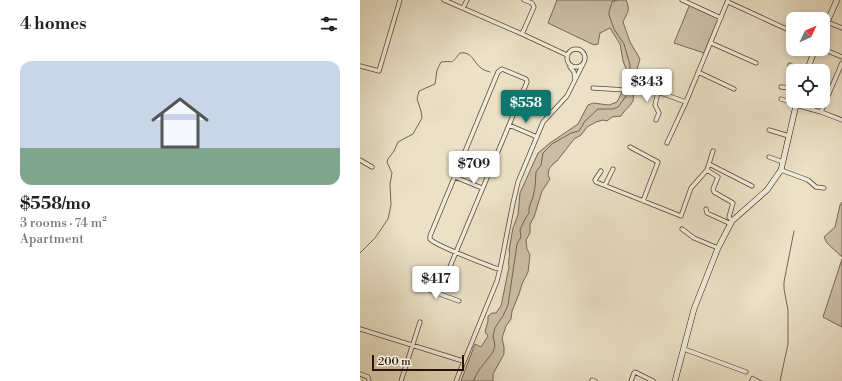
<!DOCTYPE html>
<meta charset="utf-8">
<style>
body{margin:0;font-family:"Libre Bodoni",serif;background:#f6f6f6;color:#222;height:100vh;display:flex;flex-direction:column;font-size:15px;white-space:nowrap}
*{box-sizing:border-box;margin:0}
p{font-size:13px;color:#767676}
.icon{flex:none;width:22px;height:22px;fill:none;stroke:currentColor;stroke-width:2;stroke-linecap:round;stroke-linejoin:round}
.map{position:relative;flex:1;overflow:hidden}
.drawer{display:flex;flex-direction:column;background:#fff;width:360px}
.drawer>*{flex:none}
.needle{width:26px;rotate:46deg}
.fabs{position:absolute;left:426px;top:12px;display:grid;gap:8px}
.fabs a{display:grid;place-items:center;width:44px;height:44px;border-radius:8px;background:#fff;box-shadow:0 2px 6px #0003;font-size:20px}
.scale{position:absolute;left:12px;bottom:10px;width:92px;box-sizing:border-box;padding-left:4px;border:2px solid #2b1004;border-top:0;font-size:11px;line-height:14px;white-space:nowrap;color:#2b1004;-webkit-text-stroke:3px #f1ecda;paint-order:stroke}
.price{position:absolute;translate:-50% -34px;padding:0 9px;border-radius:4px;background:#fff;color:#222;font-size:13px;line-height:26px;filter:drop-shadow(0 1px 2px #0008)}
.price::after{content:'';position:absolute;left:50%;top:24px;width:12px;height:9px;margin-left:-6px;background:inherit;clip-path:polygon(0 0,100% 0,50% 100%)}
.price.selected{background:#0f766e;color:#fff}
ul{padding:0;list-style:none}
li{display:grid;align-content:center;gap:8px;height:212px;padding:0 20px}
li+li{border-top:1px solid #e0e0e0}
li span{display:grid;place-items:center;height:124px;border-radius:12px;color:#555}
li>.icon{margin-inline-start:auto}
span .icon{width:72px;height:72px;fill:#fffc;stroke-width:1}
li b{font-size:17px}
h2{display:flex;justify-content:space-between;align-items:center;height:48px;padding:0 20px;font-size:17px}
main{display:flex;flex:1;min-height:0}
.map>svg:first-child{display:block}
</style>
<main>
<section class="drawer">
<h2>4 homes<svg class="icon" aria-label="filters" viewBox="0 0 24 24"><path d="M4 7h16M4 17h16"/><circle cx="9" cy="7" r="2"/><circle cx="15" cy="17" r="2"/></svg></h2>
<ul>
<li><span style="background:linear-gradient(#c9d6e8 70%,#7fa58c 0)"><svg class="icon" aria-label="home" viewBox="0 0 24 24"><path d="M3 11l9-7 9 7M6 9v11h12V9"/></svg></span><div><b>$558/mo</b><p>3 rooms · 74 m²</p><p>Apartment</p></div></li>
</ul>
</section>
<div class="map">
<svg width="482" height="381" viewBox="0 0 482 381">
<rect width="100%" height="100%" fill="#eae1c6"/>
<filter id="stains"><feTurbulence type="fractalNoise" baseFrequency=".005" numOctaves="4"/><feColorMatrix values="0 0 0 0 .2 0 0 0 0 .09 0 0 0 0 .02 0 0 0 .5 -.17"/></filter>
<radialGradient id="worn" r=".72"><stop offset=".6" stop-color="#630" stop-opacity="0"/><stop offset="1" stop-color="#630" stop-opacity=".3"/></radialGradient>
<path fill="#cabda5" stroke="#7a6654" d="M 197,0 L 266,0 C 271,12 267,12 263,22 L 270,42 L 280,59 C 278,68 274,76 272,85 C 272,90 274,96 273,101 C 270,107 264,110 261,116 L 252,117 L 247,121 L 243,120 L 236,122 L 227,127 L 221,135 L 214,139 L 197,161 L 193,164 L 189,169 L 188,175 L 190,179 L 182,191 L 174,217 L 170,224 L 170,233 L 166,240 L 167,249 L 170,255 L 168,272 L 162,284 L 159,294 L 152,311 L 151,319 L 146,326 L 142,338 L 144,347 L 144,354 L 133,374 L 133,381 L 101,381 L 115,344 L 121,347 L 128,336 L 125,332 L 128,321 L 128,316 L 132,313 L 136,313 L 141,306 L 149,267 C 147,261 151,256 149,250 L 153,228 L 158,215 L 160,193 L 178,153 L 190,143 L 218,124 L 228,105 L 233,103 L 249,105 L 257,102 L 264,88 L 267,78 L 267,71 L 263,61 L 260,44 L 250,28 L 240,33 L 238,44 L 234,45 L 188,23 Z
M 330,4 L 359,18 L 344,53 L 314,43 Z
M 482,202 L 482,257 L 467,243 L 464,237 L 475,227 L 480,205 Z
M 482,259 L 482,327 L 463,317 Z"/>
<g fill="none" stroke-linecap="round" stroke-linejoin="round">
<path stroke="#776351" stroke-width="1" d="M 0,253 L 15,238 L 28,219 L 31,205 L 30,184 L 32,173 L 27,162 L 28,159 L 34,151 L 38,142 L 53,134 L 62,118 L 61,111 L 57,99 L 59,91 L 75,84 L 77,70 L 81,62 C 97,60 89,66 100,53 C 112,51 113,62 121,68 C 123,70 127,71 130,72
M 113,381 L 119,370 L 133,352 L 135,346 L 133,336 L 135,328 L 138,323 L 143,316 L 148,305 L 157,244 L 161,237 L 160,230 L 165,219 L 169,213 L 169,208 L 173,197 L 175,187 L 176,172 L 181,165 L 183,153 L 192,144 L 211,133 L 219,131 L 225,121 L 238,109 L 253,109 L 258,107 L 266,96 L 270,76 L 270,65 L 264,44 L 254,29 L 249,15 L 249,12 L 252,2 L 257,0
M 389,381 L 392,376 L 402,381
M 420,381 L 428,344 L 428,310 L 424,289 L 424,282 L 434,231"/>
<g stroke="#5b4434" stroke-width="5">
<path id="street" d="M 84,0 L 162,34 L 207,55
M 322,0 L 361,18
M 368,2 L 433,32
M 103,8 L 107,0
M 467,22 L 482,28
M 162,34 L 174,7 L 172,3 L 164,0
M 351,43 L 396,63
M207 58a9 9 0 1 1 18 0a9 9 0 1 1-18 0Z
M 463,49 L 482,57
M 430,65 L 439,71
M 0,66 L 19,71 L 40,0
M 210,67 L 214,72 L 215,79
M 338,72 L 374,89
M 421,87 L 433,88
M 233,88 L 298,92 L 326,102 L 368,0
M 421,99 L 436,104
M 436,105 L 461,112 L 482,120
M 461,112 L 482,63
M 296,120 L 299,113 L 295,105 L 298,92
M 149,125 L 177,137
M 409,130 L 429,136
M 307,143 L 326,102
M 270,147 L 298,162 L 283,201
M 409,157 L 423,162
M 0,160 L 12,167
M 349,164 L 392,186
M 347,170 L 358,177 L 353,189 L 354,192 L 373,203 L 369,217 L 372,221
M 421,170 L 448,180 L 456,187 L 464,188
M 241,171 L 235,180 L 236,182 L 321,216 L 331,188 L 347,170 L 353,151
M 95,177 L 122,188
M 245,185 L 253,169
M 346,209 L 347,213 L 371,224
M 322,229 L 334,238 L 358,248
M 58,286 L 99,301
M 79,293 L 167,82 L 166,79 L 142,69 L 138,72 L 70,236 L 70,239 C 74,245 125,264 135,268 L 140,269
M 0,329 L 103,361
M 324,349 L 386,372
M 0,374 L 8,377 L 9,381
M 232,380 L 235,381
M 41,381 L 60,322
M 96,381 L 137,281 L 140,269 L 153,203 L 158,182 L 183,122 L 207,96 L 224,62
M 271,381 L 274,373 L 275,372 L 293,381"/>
</g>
<g stroke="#2b1004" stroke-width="6">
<path id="secondary" d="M 463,31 L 477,0
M 447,71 L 455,49
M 315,381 L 334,309 L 358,248 L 372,221 L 407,190 L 421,170 L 437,101"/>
</g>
<use href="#street" stroke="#f1ecda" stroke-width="3.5"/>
<use href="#secondary" stroke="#f1ecda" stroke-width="5"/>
</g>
<rect width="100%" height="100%" filter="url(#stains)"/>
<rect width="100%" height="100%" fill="url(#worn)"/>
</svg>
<div class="fabs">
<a><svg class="needle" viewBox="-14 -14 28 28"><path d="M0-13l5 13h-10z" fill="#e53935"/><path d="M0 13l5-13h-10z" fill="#767676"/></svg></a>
<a><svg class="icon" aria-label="locate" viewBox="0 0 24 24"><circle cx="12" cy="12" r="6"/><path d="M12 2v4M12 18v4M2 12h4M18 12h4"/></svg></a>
</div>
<div class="scale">200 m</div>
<b class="price" style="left:287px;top:103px">$343</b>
<b class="price selected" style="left:166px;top:124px">$558</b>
<b class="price" style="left:114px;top:185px">$709</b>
<b class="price" style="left:76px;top:300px">$417</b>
</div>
</main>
